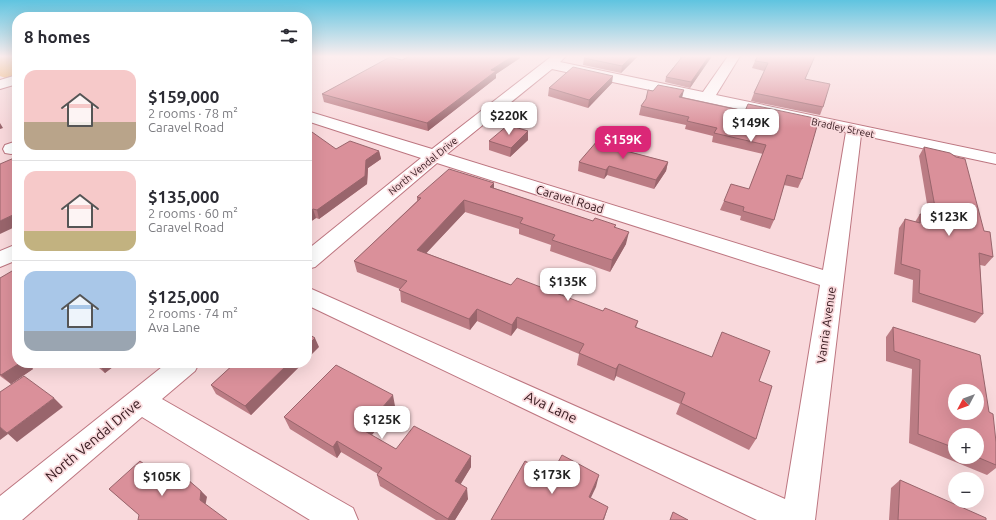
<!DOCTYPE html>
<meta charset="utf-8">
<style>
body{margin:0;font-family:Ubuntu,sans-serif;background:#f7f7f7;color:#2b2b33;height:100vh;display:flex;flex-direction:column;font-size:15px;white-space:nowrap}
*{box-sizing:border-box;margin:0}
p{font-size:13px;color:#7c7c81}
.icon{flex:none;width:22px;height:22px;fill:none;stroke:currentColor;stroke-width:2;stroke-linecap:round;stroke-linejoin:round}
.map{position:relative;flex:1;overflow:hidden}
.panel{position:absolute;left:12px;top:12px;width:300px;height:356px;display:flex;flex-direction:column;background:#fff;border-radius:16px;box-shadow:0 4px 16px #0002}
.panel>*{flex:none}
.needle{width:26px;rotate:229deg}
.tools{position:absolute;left:948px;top:384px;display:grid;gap:8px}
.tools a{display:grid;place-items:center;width:36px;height:36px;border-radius:50%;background:#fff;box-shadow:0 4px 16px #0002;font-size:20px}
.price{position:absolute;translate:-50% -34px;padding:0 9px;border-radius:8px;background:#fff;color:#222;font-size:13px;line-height:26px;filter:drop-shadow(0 1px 2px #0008)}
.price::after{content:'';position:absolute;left:50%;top:24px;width:12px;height:9px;margin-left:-6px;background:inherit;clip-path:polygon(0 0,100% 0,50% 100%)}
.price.active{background:#db2777;color:#fff}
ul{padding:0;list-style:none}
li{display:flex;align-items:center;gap:12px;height:100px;padding:0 12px}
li+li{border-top:1px solid #e1e1e2}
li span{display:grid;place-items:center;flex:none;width:112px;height:80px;border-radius:12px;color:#555}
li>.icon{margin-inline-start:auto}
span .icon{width:48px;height:48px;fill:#fffc;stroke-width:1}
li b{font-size:17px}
h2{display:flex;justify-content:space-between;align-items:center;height:48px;padding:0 12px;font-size:17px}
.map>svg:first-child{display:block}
</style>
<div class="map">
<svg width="996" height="520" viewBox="0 0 996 520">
<rect width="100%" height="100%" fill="#f9d9dc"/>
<path fill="#ecaa57" d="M 0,56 L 17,56 L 17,76 L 8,79 L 0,76 Z"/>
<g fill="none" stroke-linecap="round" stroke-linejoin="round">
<g stroke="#bd7680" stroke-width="2">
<path id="minor" d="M 552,56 L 566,56 L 560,62 L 703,92 L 728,56 L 740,56 L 716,95 L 996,154 L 996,164 L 861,135 L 815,520 L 757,520 L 307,305 L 307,287 L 785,499 L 820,285 L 437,163 L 315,267 L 307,269 L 307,250 L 421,158 L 307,121 L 307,111 L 432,149 ZM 552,69 L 846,132 L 823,270 L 447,154 Z
M 17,75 L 17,84 L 0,89 L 0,80 Z
M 17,141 L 17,153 L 11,154 L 5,153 L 3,149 L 5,145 Z
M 17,244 L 17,260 L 0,267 L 0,251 Z
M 167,363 L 199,363 L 195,371 L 162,399 L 353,508 L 358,520 L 310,520 L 142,417 L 22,520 L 0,520 L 0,496 Z"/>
</g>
<use href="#minor" fill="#fff" fill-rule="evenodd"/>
</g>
<path fill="#bb7c84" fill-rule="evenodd" d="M 410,56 L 520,56 L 520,58 L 496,74 L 496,78 L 428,131 L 324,102 L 322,94 L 402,60 Z
M 586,56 L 638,56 L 621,73 L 583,65 L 584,58 Z
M 680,56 L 712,56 L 690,88 L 665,82 L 666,77 L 680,59 Z
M 758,56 L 806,79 L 823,107 L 820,115 L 751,101 L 754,93 L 764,71 L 752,68 L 755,61 Z
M 612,83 L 588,108 L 548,96 L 549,88 Z
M 682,98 L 730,108 L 802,179 L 798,188 L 784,185 L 774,220 L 770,229 L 740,220 L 741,216 L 720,210 L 724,201 L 749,189 L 763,154 L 712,142 L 713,136 L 685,129 L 686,125 L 639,115 L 641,106 Z
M 307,133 L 336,149 L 379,151 L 381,159 L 368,168 L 367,184 L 319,219 L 316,218 L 307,224 Z
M 528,140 L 510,157 L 489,150 L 489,141 Z
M 924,147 L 984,231 L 993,257 L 985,266 L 980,265 L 983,314 L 975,323 L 912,302 L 913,280 L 894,274 L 899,228 L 905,219 L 915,222 L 920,214 L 929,216 L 919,156 Z
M 623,150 L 668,162 L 666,171 L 654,189 L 607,175 L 604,179 L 578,171 L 579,162 Z
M 494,188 L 593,221 L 616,225 L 615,228 L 626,244 L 610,272 L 550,251 L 551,245 L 519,234 L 519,229 L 465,212 L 426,253 L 511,285 L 638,321 L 636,328 L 759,381 L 756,439 L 749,450 L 676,414 L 680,404 L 616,376 L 614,381 L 577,365 L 579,354 L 517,328 L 511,336 L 477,321 L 470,330 L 401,302 L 400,289 L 357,272 L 354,261 L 417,201 L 417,197 Z
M 0,278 L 17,363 L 28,363 L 33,369 L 11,384 L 0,376 Z
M 893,327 L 989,412 L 996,442 L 996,468 L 987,475 L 909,443 L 912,369 L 886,361 L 886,337 ZM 955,435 L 977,457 L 955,457 Z
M 93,363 L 118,363 L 105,373 Z
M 235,363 L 303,363 L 251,415 L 216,394 L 211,385 Z
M 395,406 L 372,435 L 396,449 L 471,456 L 471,467 L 460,484 L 468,499 L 455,520 L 436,520 L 380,486 L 377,475 L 378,474 L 341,452 L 337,458 L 290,429 L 284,417 Z
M 900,480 L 986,520 L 889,520 L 891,488 Z
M 169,483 L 201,491 L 207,497 L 139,515 L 109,489 Z"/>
<path fill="#99656c" d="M 513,56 L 520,56 L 520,58 L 496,74 L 496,78 L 428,131 L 427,123 L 491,70 Z
M 632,56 L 638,56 L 621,73 L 622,66 Z
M 709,56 L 712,56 L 690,88 L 691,82 Z
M 613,76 L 612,83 L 588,108 L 589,100 Z
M 684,90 L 682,98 L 679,97 Z
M 0,123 L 3,128 L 0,129 Z
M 528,131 L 528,140 L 510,157 L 511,148 Z
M 379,151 L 381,159 L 368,168 L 367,184 L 319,219 L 317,210 L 366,160 Z
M 668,162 L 666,171 L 654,189 L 656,180 Z
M 609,166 L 607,175 L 604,179 L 606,170 Z
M 494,183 L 494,194 L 490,187 Z
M 464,200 L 465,212 L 419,261 L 417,250 Z
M 313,209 L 316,218 L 307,224 L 307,214 Z
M 17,213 L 17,226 L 0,234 L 0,221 Z
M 629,232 L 626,244 L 610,272 L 612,260 Z
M 477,309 L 477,321 L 470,330 L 469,319 Z
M 517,317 L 517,328 L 511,336 L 512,325 Z
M 315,338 L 319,347 L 307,359 L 307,346 Z
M 17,350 L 17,355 L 14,352 Z
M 20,363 L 28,363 L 33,369 L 11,384 L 1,375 Z
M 98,363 L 118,363 L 105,373 Z
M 289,363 L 303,363 L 251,415 L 245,406 Z
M 619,364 L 616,376 L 614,381 L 616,369 Z
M 393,395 L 395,406 L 367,441 L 363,430 Z
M 54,398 L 63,407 L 17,442 L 7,433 Z
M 0,427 L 8,434 L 0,440 Z
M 337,441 L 341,452 L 337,458 L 333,447 Z
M 471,456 L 471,467 L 456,492 L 455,481 Z
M 599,475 L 596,487 L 586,508 L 589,497 Z
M 467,488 L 468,499 L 455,520 L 448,520 L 448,519 Z
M 201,491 L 207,497 L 205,507 L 200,500 Z
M 608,507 L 604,520 L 603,520 Z"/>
<path fill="#da909a" stroke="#99656c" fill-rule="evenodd" d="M 410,56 L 513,56 L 491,70 L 496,71 L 427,123 L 322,94 L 390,57 L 402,60 Z
M 586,56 L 632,56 L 622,66 L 584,58 Z
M 683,56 L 709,56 L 691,82 L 666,77 Z
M 758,56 L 815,56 L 805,79 L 830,84 L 823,107 L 754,93 L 768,63 L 755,61 Z
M 573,67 L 613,76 L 589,100 L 549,88 Z
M 658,85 L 684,90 L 679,97 L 730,108 L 745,111 L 748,104 L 819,119 L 802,179 L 787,175 L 774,220 L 743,211 L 744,207 L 724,201 L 731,184 L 749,189 L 766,145 L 714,133 L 717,128 L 687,121 L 689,117 L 641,106 L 646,99 L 648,90 L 653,91 Z
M 508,125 L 528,131 L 511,148 L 489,141 Z
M 312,132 L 336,149 L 350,141 L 379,151 L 366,160 L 365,176 L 317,210 L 313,209 L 307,214 L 307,133 Z
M 598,140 L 624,147 L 622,150 L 668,162 L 656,180 L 609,166 L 606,170 L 579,162 Z
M 924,147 L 950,153 L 956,157 L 965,159 L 984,231 L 990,232 L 993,257 L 979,253 L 983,314 L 919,293 L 920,270 L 901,264 L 905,219 L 920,223 L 920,214 L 937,218 Z
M 14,158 L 17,160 L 17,213 L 0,221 L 0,164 Z
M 449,169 L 494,183 L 490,187 L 593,221 L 595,218 L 616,225 L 614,227 L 629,232 L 612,260 L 552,240 L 555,235 L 520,223 L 523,218 L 464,200 L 417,250 L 511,285 L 517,278 L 603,311 L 605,308 L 638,321 L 635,327 L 712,357 L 722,332 L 770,351 L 759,381 L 772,386 L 756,439 L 681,403 L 685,393 L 619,364 L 616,369 L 579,353 L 584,344 L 517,317 L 512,325 L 477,309 L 469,319 L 399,290 L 407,281 L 354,261 L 421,198 L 417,197 Z
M 12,271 L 17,274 L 17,350 L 14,352 L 17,354 L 17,363 L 20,363 L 1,375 L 0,374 L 0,278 Z
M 893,327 L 980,355 L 989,412 L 993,414 L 996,442 L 996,465 L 977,457 L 977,435 L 955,435 L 955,448 L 918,434 L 920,360 L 894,351 ZM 955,391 L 977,391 L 977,413 L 955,413 Z
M 307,333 L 315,338 L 307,346 Z
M 235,363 L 289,363 L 245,406 L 211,385 Z
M 336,365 L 393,395 L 363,430 L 396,449 L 414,426 L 471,456 L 455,481 L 467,488 L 448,519 L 377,475 L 382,468 L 337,441 L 333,447 L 284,417 Z
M 24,376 L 54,398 L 7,433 L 0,427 L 0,392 Z
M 562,455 L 599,475 L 589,497 L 608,507 L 603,520 L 491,520 L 525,461 L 551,475 Z
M 140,461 L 169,483 L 187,479 L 201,491 L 200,500 L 227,520 L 138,520 L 139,515 L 109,489 Z
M 900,480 L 986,518 L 986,520 L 898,520 Z
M 673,512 L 688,520 L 670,520 Z"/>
<linearGradient id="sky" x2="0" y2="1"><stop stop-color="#5fc4e0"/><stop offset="0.44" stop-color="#fceeef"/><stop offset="1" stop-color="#fceeef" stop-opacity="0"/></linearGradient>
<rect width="996" height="128" fill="url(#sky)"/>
<g text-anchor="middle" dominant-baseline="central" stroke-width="3.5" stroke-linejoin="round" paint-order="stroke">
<g font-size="10" fill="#33171c" stroke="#f9d9dc">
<text transform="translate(843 128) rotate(12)">Bradley Street</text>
<text transform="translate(423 166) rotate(-39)">North Vendal Drive</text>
</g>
<g font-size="12" fill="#33171c" stroke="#f9d9dc">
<text transform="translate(570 199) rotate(17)">Caravel Road</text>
<text transform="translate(826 325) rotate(-82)">Vanria Avenue</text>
</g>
<g font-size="14" fill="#33171c" stroke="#f9d9dc">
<text transform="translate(551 407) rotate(25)">Ava Lane</text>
<text transform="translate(93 440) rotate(-40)">North Vendal Drive</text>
</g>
</g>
</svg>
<div class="tools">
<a><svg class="needle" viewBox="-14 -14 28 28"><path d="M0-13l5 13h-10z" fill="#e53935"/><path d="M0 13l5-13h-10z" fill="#7c7c81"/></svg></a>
<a>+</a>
<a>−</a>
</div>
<b class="price" style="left:509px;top:136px">$220K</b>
<b class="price" style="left:751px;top:143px">$149K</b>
<b class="price active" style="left:623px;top:160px">$159K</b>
<b class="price" style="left:949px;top:237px">$123K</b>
<b class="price" style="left:568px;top:302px">$135K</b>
<b class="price" style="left:382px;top:440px">$125K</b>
<b class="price" style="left:552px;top:495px">$173K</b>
<b class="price" style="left:162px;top:497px">$105K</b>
<section class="panel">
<h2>8 homes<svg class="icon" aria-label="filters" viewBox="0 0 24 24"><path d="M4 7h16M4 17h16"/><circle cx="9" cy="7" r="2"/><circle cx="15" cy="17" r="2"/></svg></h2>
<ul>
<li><span style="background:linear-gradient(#f6c9c9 65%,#b9a48a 0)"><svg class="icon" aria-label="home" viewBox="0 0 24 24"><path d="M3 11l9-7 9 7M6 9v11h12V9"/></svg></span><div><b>$159,000</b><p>2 rooms · 78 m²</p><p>Caravel Road</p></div></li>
<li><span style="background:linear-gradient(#f6c9c9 75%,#c2b280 0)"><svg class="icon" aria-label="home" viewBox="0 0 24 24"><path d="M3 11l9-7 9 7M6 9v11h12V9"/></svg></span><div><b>$135,000</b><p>2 rooms · 60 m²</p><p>Caravel Road</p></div></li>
<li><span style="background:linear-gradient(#a9c7e8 75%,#9aa5b1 0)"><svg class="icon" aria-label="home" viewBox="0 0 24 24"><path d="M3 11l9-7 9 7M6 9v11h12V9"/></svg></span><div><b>$125,000</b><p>2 rooms · 74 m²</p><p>Ava Lane</p></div></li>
</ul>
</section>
</div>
